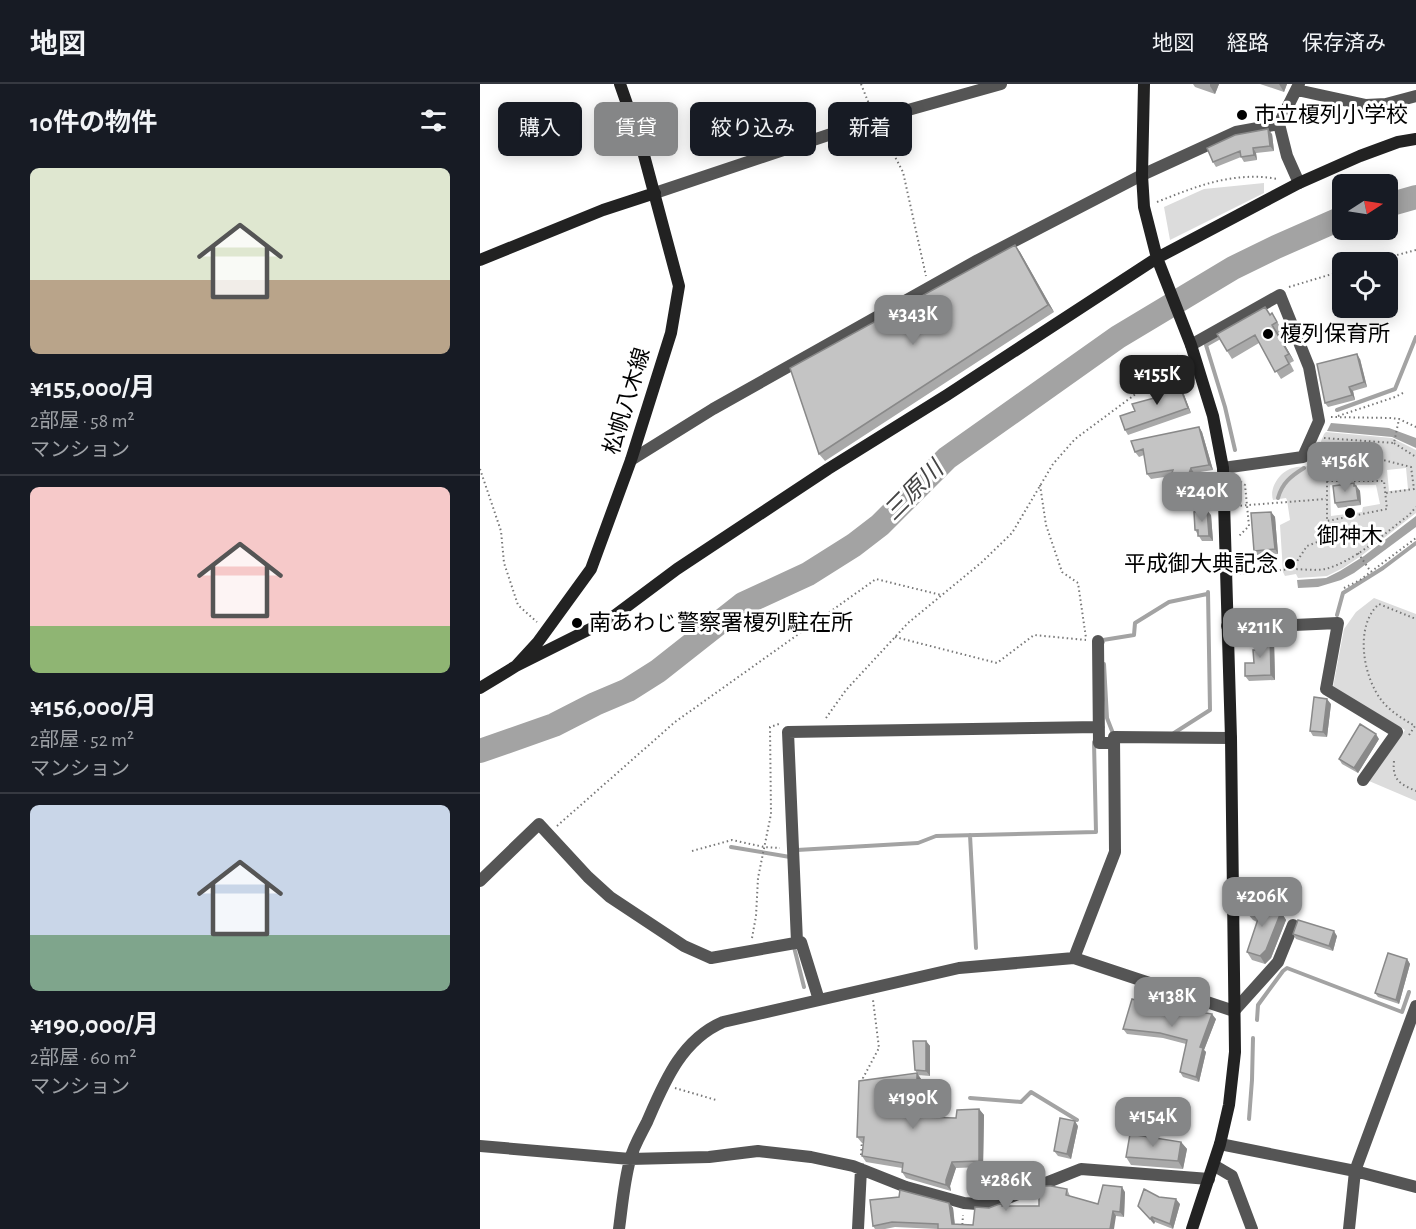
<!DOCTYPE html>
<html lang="ja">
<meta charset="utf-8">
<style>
body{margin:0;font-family:"Alegreya Sans","Noto Sans JP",sans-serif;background:#20242c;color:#f1f3f6;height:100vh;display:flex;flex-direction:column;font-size:22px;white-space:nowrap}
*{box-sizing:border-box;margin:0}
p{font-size:20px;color:#9ea1a6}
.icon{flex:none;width:33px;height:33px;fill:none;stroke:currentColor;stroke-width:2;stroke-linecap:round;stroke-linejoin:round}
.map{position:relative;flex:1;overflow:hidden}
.panel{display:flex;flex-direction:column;background:#171b24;width:480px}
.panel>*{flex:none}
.hud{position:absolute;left:18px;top:18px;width:570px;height:54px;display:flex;gap:12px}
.needle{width:39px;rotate:78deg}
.tools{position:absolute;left:852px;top:90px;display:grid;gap:12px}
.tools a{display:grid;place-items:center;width:66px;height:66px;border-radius:9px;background:#171b24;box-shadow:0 3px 15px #0003;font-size:30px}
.price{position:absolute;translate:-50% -51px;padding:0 14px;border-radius:12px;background:#858687;color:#fff;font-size:20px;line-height:39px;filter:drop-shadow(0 2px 3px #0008)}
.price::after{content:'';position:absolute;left:50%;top:36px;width:18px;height:14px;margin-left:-9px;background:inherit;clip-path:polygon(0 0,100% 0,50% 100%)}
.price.active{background:#222;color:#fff}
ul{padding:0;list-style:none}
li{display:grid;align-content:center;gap:12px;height:318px;padding:0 30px}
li+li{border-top:2px solid #363941}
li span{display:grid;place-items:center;height:186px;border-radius:9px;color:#555}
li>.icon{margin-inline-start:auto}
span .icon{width:108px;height:108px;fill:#fffc;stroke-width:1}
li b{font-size:26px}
h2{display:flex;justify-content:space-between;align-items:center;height:72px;padding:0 30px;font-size:26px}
.tag{padding:0 21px;border-radius:9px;background:#171b24;box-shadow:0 3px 15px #0003;font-size:21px;line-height:54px}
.tag.active{background:#858687;color:#fff}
header{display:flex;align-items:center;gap:36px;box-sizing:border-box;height:84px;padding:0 30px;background:#171b24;border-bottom:2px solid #363941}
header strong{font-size:28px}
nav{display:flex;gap:33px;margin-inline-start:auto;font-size:21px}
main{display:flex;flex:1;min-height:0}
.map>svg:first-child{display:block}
</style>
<header>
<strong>地図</strong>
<nav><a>地図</a><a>経路</a><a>保存済み</a></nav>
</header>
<main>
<section class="panel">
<h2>10件の物件<svg class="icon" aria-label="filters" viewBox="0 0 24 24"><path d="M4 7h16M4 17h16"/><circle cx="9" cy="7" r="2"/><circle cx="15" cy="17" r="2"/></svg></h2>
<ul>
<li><span style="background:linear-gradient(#dfe7d0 60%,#b9a48a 0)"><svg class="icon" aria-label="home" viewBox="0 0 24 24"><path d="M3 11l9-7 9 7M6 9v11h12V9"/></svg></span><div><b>¥155,000/月</b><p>2部屋 · 58 m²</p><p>マンション</p></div></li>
<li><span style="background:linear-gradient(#f6c9c9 75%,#8fb573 0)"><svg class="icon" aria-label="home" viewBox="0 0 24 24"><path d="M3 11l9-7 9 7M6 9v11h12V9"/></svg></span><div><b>¥156,000/月</b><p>2部屋 · 52 m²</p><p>マンション</p></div></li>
<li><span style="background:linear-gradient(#c9d6e8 70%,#7fa58c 0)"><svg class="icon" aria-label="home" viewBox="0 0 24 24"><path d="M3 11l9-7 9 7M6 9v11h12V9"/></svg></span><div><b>¥190,000/月</b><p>2部屋 · 60 m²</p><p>マンション</p></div></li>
</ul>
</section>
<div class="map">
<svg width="936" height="1145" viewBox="0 0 936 1145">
<rect width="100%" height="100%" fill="#fff"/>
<path fill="#dcdcdc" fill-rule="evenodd" d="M 784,99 L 784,109 L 690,156 L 684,123 L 724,105 Z
M 846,348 L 912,354 L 936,366 L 936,429 L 881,472 L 863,484 L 847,492 L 818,494 L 816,490 L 805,492 L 803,488 L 800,441 L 810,436 L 807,416 L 806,414 L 793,416 C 789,404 800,387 813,384 C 818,382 824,383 829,382 L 833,377 L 844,350 ZM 926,384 L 928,405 L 909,407 L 907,386 ZM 850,401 L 896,401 L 900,420 L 883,423 L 882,428 L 851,432 Z
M 894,514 L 936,530 L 936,717 L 889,697 L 925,646 L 853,603 L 864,545 L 876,528 Z"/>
<path fill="#a3a3a3" d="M 851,339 L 909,344 L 936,354 L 936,364 L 912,353 L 847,347 Z
M 936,432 L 936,443 L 874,489 L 861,496 L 838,503 L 818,504 L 817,496 L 846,494 L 860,487 L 884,472 Z"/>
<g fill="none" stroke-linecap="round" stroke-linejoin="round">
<path stroke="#a3a3a3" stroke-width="4" d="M 742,252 L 726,261 L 745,323 L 755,366
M 857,326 L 915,305 L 936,253
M 798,414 C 802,399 811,392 824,384
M 857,531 L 863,509 L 903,484 L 936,459
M 623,558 L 623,556 L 654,551 L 655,539 L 689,518 L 727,510
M 624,580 L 627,634 L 634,652
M 694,649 L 730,626 L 728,508
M 490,751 L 496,864
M 251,763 L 310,773
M 317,766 L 438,759 L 456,752 L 616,748 L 614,658
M 314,863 L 324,903
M 777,936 L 778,921 L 803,887 L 807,884 L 922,928 L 929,908
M 490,1014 L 541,1018 L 551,1008 L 597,1036
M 769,1035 L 772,996 L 773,954"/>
<path stroke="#a3a3a3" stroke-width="24" d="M 908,121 L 936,113
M 0,667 L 74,641 L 115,620 L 148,606 L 178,587 L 263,520 L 328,490 L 374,461 L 400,441 L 467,374 L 638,253 L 753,184 L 796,163 L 862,134"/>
<path stroke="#777" stroke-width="2" stroke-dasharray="1.5 3" stroke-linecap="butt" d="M 381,0 L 391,25
M 401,46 L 423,88 L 446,192
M 677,118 C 717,102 754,87 798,95
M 891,178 L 936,166
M 809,203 L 862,187
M 858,332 L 915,313 L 923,309
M 851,333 L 910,334 L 919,335 L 936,343
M 844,354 L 914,359 L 919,335
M 914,359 L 936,373
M 843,361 L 931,383 L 934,405 L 906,409
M 0,385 L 21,447 L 24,479 L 38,521 L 57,538
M 757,395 L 765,401 L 769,442 L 758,453
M 847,397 L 904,397 L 907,425 L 847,437 Z
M 560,401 L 566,441 L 582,488 L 598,499 L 606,554
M 756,422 L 846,415
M 878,469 L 891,488
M 812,485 C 822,485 835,487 845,485 C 874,478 905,449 929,431 L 936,423
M 759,490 L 812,485 L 827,462 L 848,454 L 847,437
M 864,504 L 880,496 L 936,454
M 415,553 L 517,579 L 554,551 L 606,556
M 346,634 L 366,606 L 428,539 L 502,478 L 532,449 L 573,380 L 595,355 L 653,312 L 700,270
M 929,651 L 935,642 C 923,635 911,628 902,617 C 883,593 874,542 899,520 L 936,535
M 914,677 C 912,696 920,700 936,707
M 77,742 L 195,638 L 396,495 L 461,511
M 212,767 L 252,756 L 284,763 L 300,764
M 272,854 L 276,832 L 278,794 L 291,730 L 290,643 L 299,640
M 383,999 L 383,994 L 399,964 L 393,916
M 195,1004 L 236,1016
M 381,1071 L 382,1056
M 482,1145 L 483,1131"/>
<path stroke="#555" stroke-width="12" d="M 819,0 L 799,40 L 807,72 L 819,99
M 817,6 L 886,21 L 906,20 L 936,12
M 175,109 L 396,35 L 521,0
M 711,261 L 800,211 L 829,283 L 839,337 L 823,373 L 743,384
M 151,376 L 233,325 L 498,176 L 662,91 L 756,48 L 799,40
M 747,542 L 773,539 L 792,542 L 858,539 L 846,605 L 917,648 L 883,696
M 618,557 L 619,659 L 634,659
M 0,797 L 59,740 L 108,793 L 130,813 L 204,862 L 231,874 L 321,858 L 339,916
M 317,858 L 308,648 L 619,643
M 594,874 L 635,768 L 634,653 L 751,654
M 740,1060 L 875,1087 L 936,1103
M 0,1062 L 150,1075 L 229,1073 L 278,1067 L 331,1073 L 373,1082 L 426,1103 L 484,1119 L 510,1121 L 601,1085 L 729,1095
M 735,1082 L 752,1092 L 772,1145
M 139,1145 C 142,1123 144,1098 150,1076 C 153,1063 161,1050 167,1038 C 184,999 201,956 243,938 L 479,884 L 594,874 L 754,927 L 798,878 L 813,841
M 378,1145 L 381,1085
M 869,1145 L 875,1087 L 936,922"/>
<path stroke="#222" stroke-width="12" d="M 664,0 L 662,91 L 664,123 L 677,174 L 711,261 L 733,332 L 743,384 L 751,654 L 755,968 L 749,1021 L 740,1060 L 712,1145
M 0,176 L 123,126 L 175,109
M 36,582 L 130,535 L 197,485 L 348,385 L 467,311 L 677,174 L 819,99 L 880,72 L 918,58 L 936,55
M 0,604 L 36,582 L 58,558 L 111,485 L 151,376 L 191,249 L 199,202 L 161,60 L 140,0"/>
</g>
<path fill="#a9a9a9" d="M 713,0 L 739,0 L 735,10 L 715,3 Z
M 780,0 L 807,0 L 804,8 Z
M 792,50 L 794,67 L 776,69 L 777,76 L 764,78 L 761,73 L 736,83 L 733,78 Z
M 535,161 L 540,168 L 574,228 L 345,377 L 339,370 Z
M 792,229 L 802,246 L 798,249 L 814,277 L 810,279 L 814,287 L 801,295 L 779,259 L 752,275 L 747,267 Z
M 880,275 L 887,303 L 873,307 L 875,316 L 848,323 L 845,319 Z
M 697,295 L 700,300 L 711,329 L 648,351 L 645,346 L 655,327 L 678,313 Z
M 719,343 L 722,348 L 733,386 L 714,389 L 703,421 L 687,415 L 684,410 L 691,392 L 671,395 L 667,390 L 664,371 L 659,373 L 655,368 Z
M 874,399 L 880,407 L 881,421 L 858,424 L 855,419 Z
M 791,428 L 795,433 L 798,470 L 778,472 L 774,467 Z
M 731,431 L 733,457 L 722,457 L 715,446 Z
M 794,557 L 795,596 L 769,597 L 765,592 L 774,579 L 777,566 Z
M 851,620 L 847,653 L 833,652 L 830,647 Z
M 899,655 L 878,689 L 862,680 L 859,675 Z
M 801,828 L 806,836 L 791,874 L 785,880 L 772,876 L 767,868 L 777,838 L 773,836 L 767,829 Z
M 813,850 L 857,852 L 853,867 L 816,855 Z
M 927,875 L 930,880 L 919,920 L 898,913 L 895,909 Z
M 681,924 L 736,935 L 724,966 L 726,968 L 719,998 L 703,993 L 700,988 L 706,960 L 683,954 L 647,950 L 643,945 Z
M 446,957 L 450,962 L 450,992 L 438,991 L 435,986 Z
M 437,989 L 441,995 L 442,1025 L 445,1030 L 445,1033 L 476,1034 L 499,1025 L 504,1031 L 503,1083 L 476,1084 L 470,1102 L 471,1107 L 426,1094 L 422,1088 L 422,1084 L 386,1078 L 382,1072 L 384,1059 L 382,1059 L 377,1053 Z
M 598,1042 L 591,1075 L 578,1072 L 574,1067 Z
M 701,1058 L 707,1065 L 703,1085 L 651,1081 L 646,1073 Z
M 587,1105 L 590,1112 L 618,1120 L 645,1108 L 644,1133 L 636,1132 L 458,1145 L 415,1143 L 405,1145 L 395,1145 L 393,1142 L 469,1119 L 473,1124 L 475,1140 L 493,1141 L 509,1124 L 522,1119 L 524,1122 L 559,1122 Z
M 679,1113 L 700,1120 L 693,1145 L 675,1138 L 674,1140 L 658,1122 Z"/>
<path fill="#898989" d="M 730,0 L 739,0 L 735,10 L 730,2 Z
M 799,0 L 807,0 L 804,8 Z
M 788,45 L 792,50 L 794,67 L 790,62 Z
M 773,64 L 776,69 L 777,76 L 774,71 Z
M 535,161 L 540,168 L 574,228 L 568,221 Z
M 792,241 L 798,249 L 814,277 L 809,270 Z
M 877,270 L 880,275 L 887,303 L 884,298 Z
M 697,295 L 700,300 L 711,329 L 708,324 Z
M 869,303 L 873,307 L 875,316 L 872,311 Z
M 719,343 L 722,348 L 733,386 L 729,381 Z
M 711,384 L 714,389 L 703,421 L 699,416 Z
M 874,399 L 880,407 L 881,421 L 878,416 Z
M 727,426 L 731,431 L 733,457 L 729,452 Z
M 791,428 L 795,433 L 798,470 L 795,465 Z
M 790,552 L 794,557 L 795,596 L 791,591 Z
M 847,615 L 851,620 L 847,653 L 843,648 Z
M 896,650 L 899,655 L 878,689 L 874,684 Z
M 801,828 L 806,836 L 791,874 L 785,880 L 780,872 Z
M 854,847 L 857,852 L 853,867 L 849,862 Z
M 927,875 L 930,880 L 919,920 L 916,916 Z
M 732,930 L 736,935 L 724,966 L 726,968 L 719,998 L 716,993 L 720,963 Z
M 446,957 L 450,962 L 450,992 L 446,987 Z
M 437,989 L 441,995 L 442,1025 L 445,1030 L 445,1039 L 441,1033 L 437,1024 Z
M 499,1025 L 504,1031 L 503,1083 L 499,1077 Z
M 595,1037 L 598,1042 L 591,1075 L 587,1070 Z
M 701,1058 L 707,1065 L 703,1085 L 698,1077 Z
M 472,1078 L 476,1084 L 470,1102 L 471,1107 L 466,1101 L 466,1096 Z
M 642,1103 L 645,1108 L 644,1133 L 640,1128 Z
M 696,1115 L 700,1120 L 693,1145 L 690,1140 Z
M 469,1119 L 473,1124 L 475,1145 L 472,1140 Z
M 633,1127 L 636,1132 L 634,1145 L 630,1145 Z
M 672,1133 L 675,1138 L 674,1140 L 670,1135 Z"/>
<path fill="#c4c4c4" stroke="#898989" stroke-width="1.5" d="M 788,45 L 790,62 L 773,64 L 774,71 L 761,73 L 760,67 L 733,78 L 727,64 L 755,51 Z
M 535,161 L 568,221 L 339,370 L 310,284 Z
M 785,223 L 790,231 L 792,229 L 797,238 L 792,241 L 809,270 L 805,272 L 809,280 L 795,288 L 775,251 L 747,267 L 737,250 Z
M 877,270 L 884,298 L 869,303 L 872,311 L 845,319 L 837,280 Z
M 697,295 L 708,324 L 645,346 L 640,332 L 655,327 L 652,320 L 678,313 L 674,302 Z
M 719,343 L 729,381 L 711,384 L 699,416 L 684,410 L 693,386 L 667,390 L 663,365 L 655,368 L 651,357 Z
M 874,399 L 874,402 L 876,402 L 878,416 L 855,419 L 853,402 Z
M 727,426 L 729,452 L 718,452 L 718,446 L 715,446 L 714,428 Z
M 791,428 L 795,465 L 774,467 L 771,429 Z
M 776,552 L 790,552 L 791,591 L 765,592 L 765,579 L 774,579 L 773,566 L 777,566 Z
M 834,613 L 847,615 L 843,648 L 830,647 Z
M 880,640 L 896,650 L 874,684 L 859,675 Z
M 771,818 L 801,828 L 786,866 L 780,872 L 767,868 L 779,832 L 767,829 Z
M 818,836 L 854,847 L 849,862 L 813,850 Z
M 908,869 L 927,875 L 916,916 L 895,909 Z
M 652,915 L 681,924 L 682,921 L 732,930 L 720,963 L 723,964 L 716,993 L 700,988 L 707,956 L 680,949 L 643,945 Z
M 433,957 L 446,957 L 446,987 L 435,986 Z
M 437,989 L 437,1024 L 441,1024 L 441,1033 L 476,1034 L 477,1026 L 499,1025 L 499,1077 L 472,1078 L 466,1096 L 466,1101 L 422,1088 L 423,1079 L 382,1072 L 384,1053 L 377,1053 L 379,997 Z
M 580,1034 L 595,1037 L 587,1070 L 574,1067 Z
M 650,1050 L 701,1058 L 698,1077 L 646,1073 Z
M 623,1101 L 642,1103 L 640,1128 L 633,1127 L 630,1145 L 458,1145 L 458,1140 L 412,1138 L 393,1142 L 390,1116 L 419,1113 L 420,1106 L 469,1119 L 472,1140 L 493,1141 L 495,1123 L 509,1124 L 522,1119 L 522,1122 L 559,1122 L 559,1104 L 563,1102 L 571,1102 L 587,1105 L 586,1111 L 618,1120 Z
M 664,1105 L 679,1113 L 696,1115 L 690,1140 L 672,1133 L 670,1135 L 658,1122 Z"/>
<g fill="#000" stroke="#fff" stroke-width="2">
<circle cx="762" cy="31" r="6"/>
<circle cx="788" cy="250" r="6"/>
<circle cx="870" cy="429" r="6"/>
<circle cx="810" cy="480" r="6"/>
<circle cx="97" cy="539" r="6"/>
</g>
<g text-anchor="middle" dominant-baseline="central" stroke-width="6" stroke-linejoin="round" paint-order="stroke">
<g font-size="22" fill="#000" stroke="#fff" text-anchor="start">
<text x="774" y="31">市立榎列小学校</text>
<text x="800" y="250">榎列保育所</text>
<text x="870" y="452" text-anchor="middle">御神木</text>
<text x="798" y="480" text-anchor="end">平成御大典記念</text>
<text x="109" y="539">南あわじ警察署榎列駐在所</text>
</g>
<g font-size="22" fill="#000" stroke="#fff">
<text transform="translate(147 317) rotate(-73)">松帆八木線</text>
</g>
<g font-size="24" font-style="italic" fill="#444" stroke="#fff">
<text transform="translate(434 407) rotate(-45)">三原川</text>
</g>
</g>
</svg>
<div class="tools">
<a><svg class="needle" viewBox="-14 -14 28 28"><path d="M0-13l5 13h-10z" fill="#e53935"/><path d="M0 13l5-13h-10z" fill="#9ea1a6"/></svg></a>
<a><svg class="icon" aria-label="locate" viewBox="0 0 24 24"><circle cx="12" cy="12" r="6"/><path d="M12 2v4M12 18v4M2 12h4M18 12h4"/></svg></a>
</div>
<b class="price" style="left:433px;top:262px">¥343K</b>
<b class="price active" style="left:677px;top:322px">¥155K</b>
<b class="price" style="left:865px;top:409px">¥156K</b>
<b class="price" style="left:722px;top:439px">¥240K</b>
<b class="price" style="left:780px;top:575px">¥211K</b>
<b class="price" style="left:782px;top:844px">¥206K</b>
<b class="price" style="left:692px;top:944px">¥138K</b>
<b class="price" style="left:433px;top:1046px">¥190K</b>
<b class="price" style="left:673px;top:1064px">¥154K</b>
<b class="price" style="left:526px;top:1128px">¥286K</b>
<div class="hud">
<a class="tag">購入</a>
<a class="tag active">賃貸</a>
<a class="tag">絞り込み</a>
<a class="tag">新着</a>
</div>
</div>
</main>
